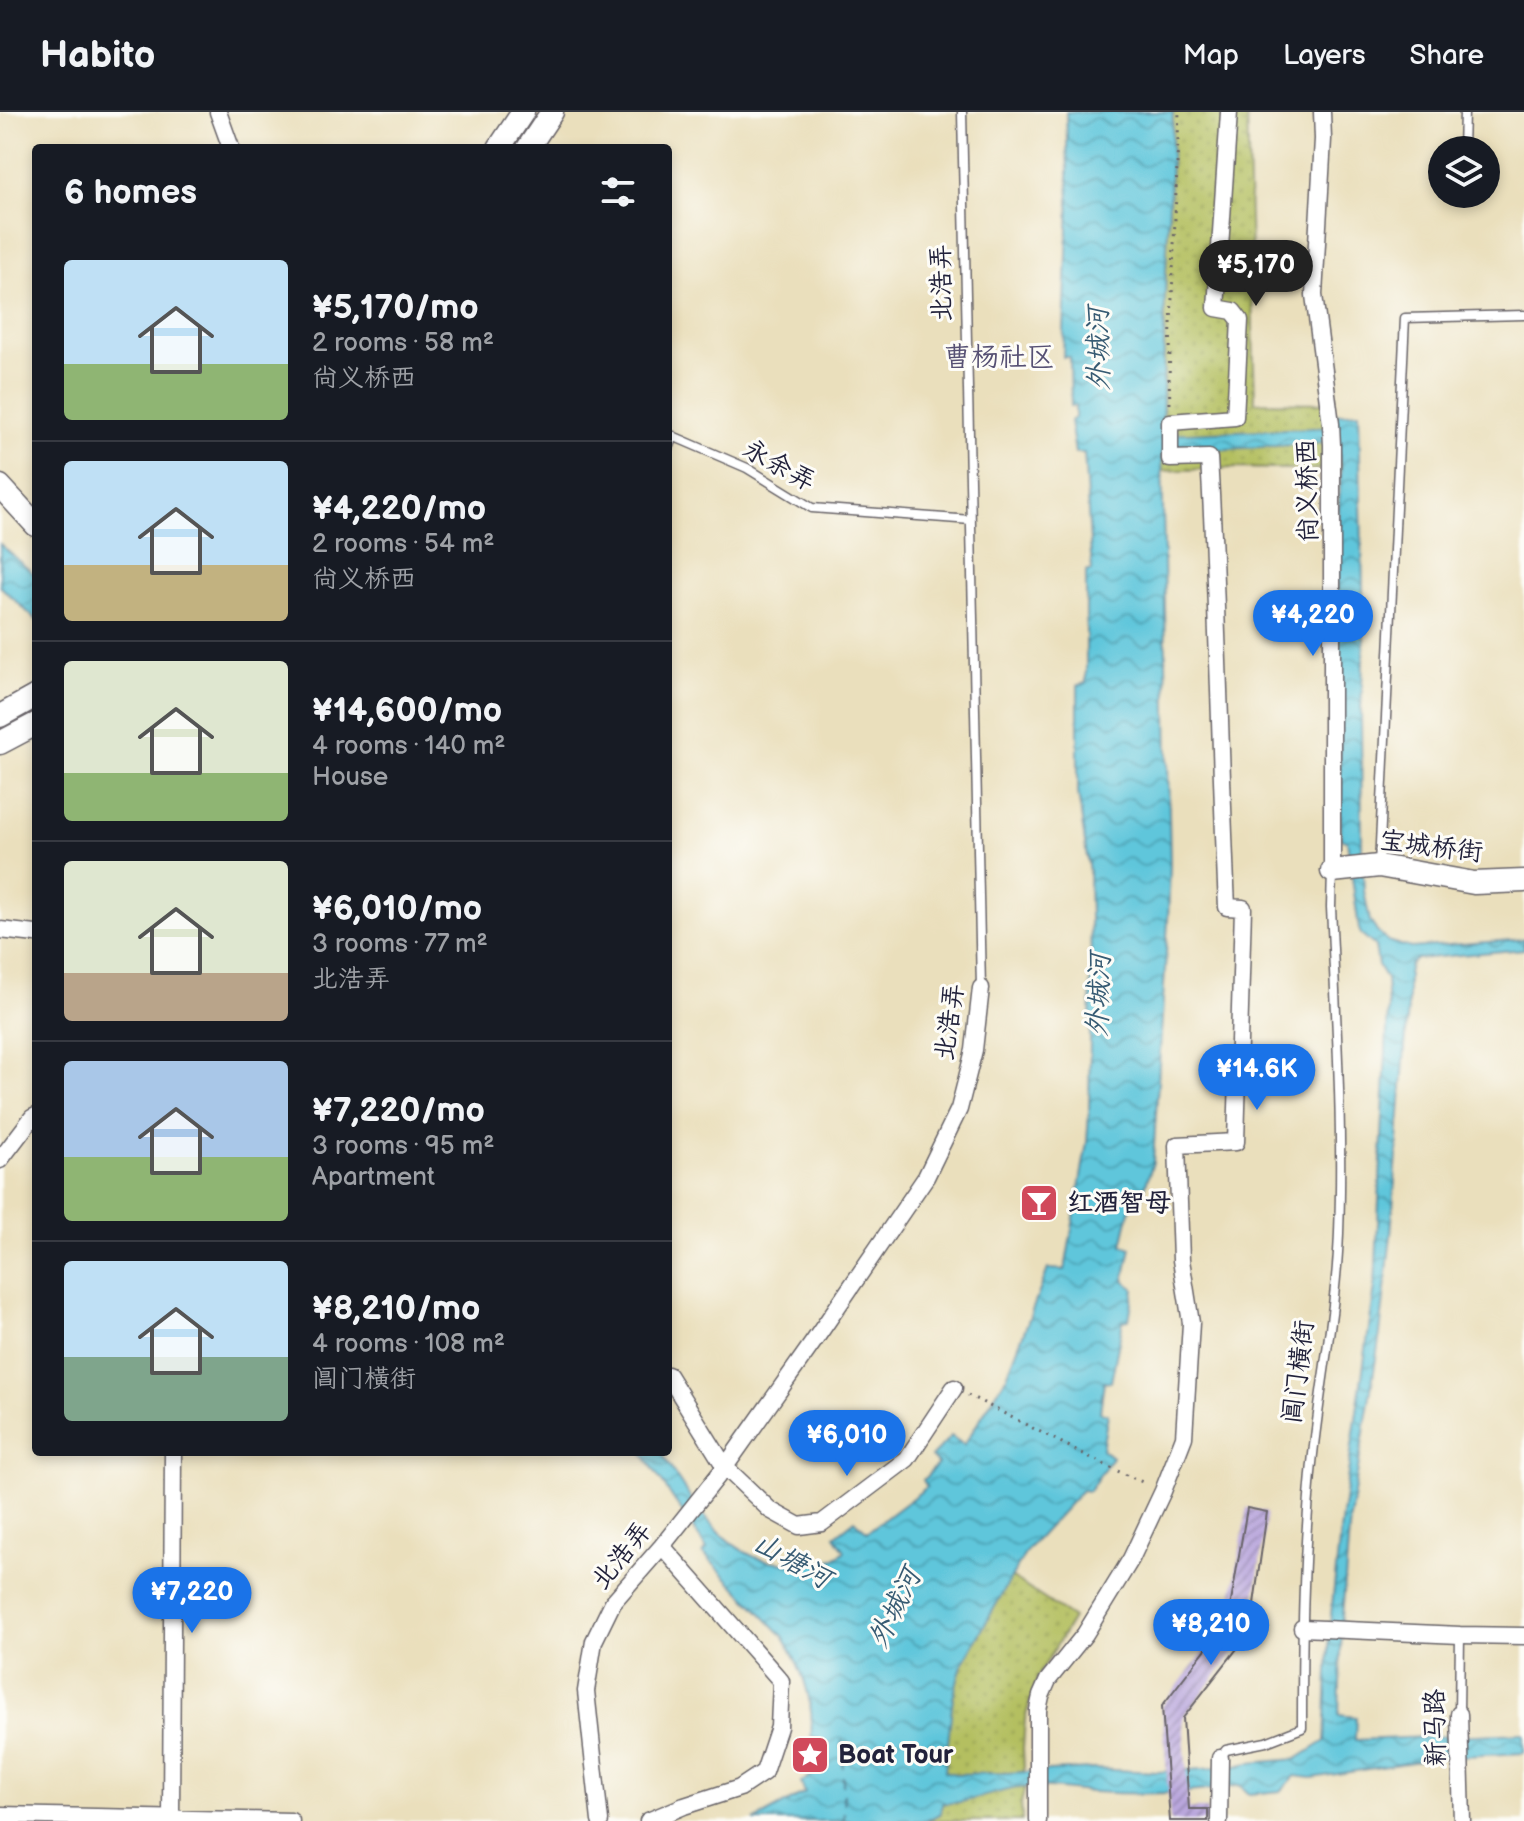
<!DOCTYPE html>
<meta charset="utf-8">
<style>
body{margin:0;font-family:"Balsamiq Sans","LXGW WenKai TC",sans-serif;background:#20242c;color:#f1f3f6;height:100vh;display:flex;flex-direction:column;font-size:30px;white-space:nowrap}
*{box-sizing:border-box;margin:0}
p{font-size:26px;color:#9ea1a6}
.icon{flex:none;width:44px;height:44px;fill:none;stroke:currentColor;stroke-width:2;stroke-linecap:round;stroke-linejoin:round}
.map{position:relative;flex:1;overflow:hidden}
.side{position:absolute;left:32px;top:32px;width:640px;height:1312px;display:flex;flex-direction:column;background:#171b24;border-radius:8px;box-shadow:0 4px 12px #0003}
.side>*{flex:none}
.fabs{position:absolute;left:1428px;top:24px;display:grid;gap:16px}
.fabs a{display:grid;place-items:center;width:72px;height:72px;border-radius:50%;background:#171b24;box-shadow:0 4px 12px #0003;font-size:40px}
.price{position:absolute;translate:-50% -68px;padding:0 18px;border-radius:28px;background:#1a73e8;color:#fff;font-size:26px;line-height:52px;filter:drop-shadow(0 2px 4px #0008)}
.price::after{content:'';position:absolute;left:50%;top:48px;width:24px;height:18px;margin-left:-12px;background:inherit;clip-path:polygon(0 0,100% 0,50% 100%)}
.price.active{background:#222;color:#fff}
ul{padding:0;list-style:none}
li{display:flex;align-items:center;gap:24px;height:200px;padding:0 32px}
li+li{border-top:2px solid #363941}
li span{display:grid;place-items:center;flex:none;width:224px;height:160px;border-radius:8px;color:#555}
li>.icon{margin-inline-start:auto}
span .icon{width:96px;height:96px;fill:#fffc;stroke-width:1}
li b{font-size:34px}
h2{display:flex;justify-content:space-between;align-items:center;height:96px;padding:0 32px;font-size:34px}
header{display:flex;align-items:center;gap:48px;box-sizing:border-box;height:112px;padding:0 40px;background:#171b24;border-bottom:2px solid #363941}
header strong{font-size:38px}
nav{display:flex;gap:44px;margin-inline-start:auto;font-size:28px}
.map>svg:first-child{display:block}
</style>
<header>
<strong>Habito</strong>
<nav><a>Map</a><a>Layers</a><a>Share</a></nav>
</header>
<div class="map">
<svg width="1524" height="1709" viewBox="0 0 1524 1709">
<defs>
<pattern id="park-dots" width="8" height="8" patternUnits="userSpaceOnUse" patternTransform="scale(2)"><rect width="8" height="8" fill="#b4bf61"/><path d="M2 2h.1M6 6h.1" fill="none" stroke="#9aa455" stroke-width="1.8" stroke-linecap="round"/></pattern>
<pattern id="water-waves" width="16" height="10" patternUnits="userSpaceOnUse" patternTransform="scale(2)"><rect width="16" height="10" fill="#5ec6db"/><path d="M0 5q4-4 8 0t8 0" fill="none" stroke="#4da0b3"/></pattern>
<pattern id="building-hatch" width="6" height="6" patternUnits="userSpaceOnUse" patternTransform="scale(2)"><rect width="6" height="6" fill="#baa7dd"/><path d="M-1 1l2-2M0 6l6-6M5 7l2-2" fill="none" stroke="#9788b4"/></pattern>
</defs>
<rect width="100%" height="100%" fill="#fdfcf7"/>
<filter id="ink" filterUnits="userSpaceOnUse"><feTurbulence type="fractalNoise" baseFrequency=".0125" numOctaves="2"/><feDisplacementMap in="SourceGraphic" scale="16" xChannelSelector="R" yChannelSelector="G"/><feConvolveMatrix kernelMatrix="1 2 1 2 8 2 1 2 1" color-interpolation-filters="sRGB"/></filter>
<filter id="wash" filterUnits="userSpaceOnUse"><feTurbulence type="fractalNoise" baseFrequency=".006" numOctaves="4" result="noise"/><feDisplacementMap in="SourceGraphic" scale="32" xChannelSelector="R" yChannelSelector="G"/><feGaussianBlur stdDeviation="1.8" result="paint"/><feColorMatrix in="noise" values="0 0 0 0 0 0 0 0 0 0 0 0 0 0 0 0 0 1.4 0 .05"/><feComposite in="paint" operator="in"/></filter>
<g filter="url(#wash)">
<rect width="100%" height="100%" fill="#eadfbc"/>
<path fill="url(#park-dots)" stroke="#6b704e" stroke-width="2" d="M 1173,0 L 1247,0 L 1255,290 L 1329,291 L 1335,302 L 1341,358 L 1232,356 L 1162,359 L 1165,182 Z
M 1011,1465 L 1073,1506 L 1037,1566 L 1025,1607 L 1023,1637 L 1025,1675 L 1021,1691 L 1022,1709 L 926,1709 L 941,1701 C 945,1652 944,1600 962,1553 Z"/>
<path fill="url(#water-waves)" stroke="#40748b" stroke-width="2" fill-rule="evenodd" d="M 1066,0 L 1173,0 L 1165,182 L 1162,322 L 1335,315 L 1335,302 L 1359,300 L 1364,524 L 1361,599 L 1362,738 L 1364,779 L 1370,809 L 1376,818 L 1387,829 L 1411,836 L 1524,827 L 1524,837 L 1417,847 L 1410,852 L 1408,862 L 1408,895 L 1391,1123 L 1380,1222 L 1350,1406 L 1342,1505 L 1339,1603 L 1356,1605 L 1355,1628 L 1524,1621 L 1524,1641 L 1444,1645 L 1312,1666 L 1295,1664 L 1281,1679 L 1249,1682 L 1240,1673 C 1194,1682 1140,1683 1093,1680 C 1071,1679 1048,1674 1026,1675 C 998,1677 968,1693 942,1691 L 941,1701 L 926,1709 L 754,1709 L 805,1681 L 801,1671 L 817,1659 L 821,1646 L 814,1644 L 819,1626 L 811,1624 C 815,1589 801,1554 783,1524 L 703,1441 L 707,1437 L 642,1340 L 661,1340 C 683,1377 714,1428 755,1445 C 769,1450 784,1451 798,1451 C 818,1451 829,1452 845,1439 L 835,1424 L 855,1408 L 867,1420 L 927,1375 L 923,1368 L 938,1352 L 931,1345 L 951,1324 L 964,1333 L 1007,1264 L 1048,1157 L 1065,1158 L 1087,1030 L 1089,1001 L 1091,851 L 1089,760 L 1078,680 L 1078,573 L 1086,571 L 1086,459 L 1092,459 L 1084,341 L 1075,341 L 1070,309 L 1075,306 L 1075,294 L 1071,294 L 1070,245 L 1063,245 L 1069,90 ZM 1326,331 L 1338,331 L 1341,358 L 1337,431 L 1341,727 L 1347,728 L 1359,817 L 1361,822 L 1375,834 L 1378,853 L 1386,867 L 1388,896 L 1375,1175 L 1342,1403 L 1330,1512 L 1325,1629 L 1297,1647 L 1249,1651 L 1232,1655 L 1158,1660 L 1092,1657 L 1004,1661 L 955,1662 L 945,1659 L 953,1585 L 962,1553 L 1027,1438 L 1082,1378 L 1089,1379 L 1112,1345 L 1102,1337 L 1108,1302 L 1100,1300 L 1104,1269 L 1111,1270 L 1123,1209 L 1129,1208 L 1134,1177 L 1124,1168 L 1131,1136 L 1122,1133 L 1132,1090 L 1140,1091 L 1153,1050 L 1168,809 L 1170,753 L 1162,341 Z
M 0,432 L 36,464 L 36,508 L 0,474 Z"/>
<g fill="none" stroke-linecap="round" stroke-linejoin="round">
<path stroke="#375b73" stroke-width="2" stroke-dasharray="10 8" stroke-linecap="butt" d="M 842,1628 L 844,1709"/>
</g>
<g id="blocks">
<path fill="url(#building-hatch)" d="M 1247,1396 L 1267,1400 L 1250,1520 L 1183,1606 L 1189,1697 L 1208,1697 L 1208,1709 L 1170,1709 L 1162,1594 L 1228,1508 Z"/>
</g>
</g>
<g filter="url(#ink)">
<use href="#blocks" fill-opacity="0" stroke="#686468" stroke-width="2"/>
<g fill="none" stroke-linecap="round" stroke-linejoin="round">
<g stroke="#686468" stroke-width="11">
<path id="lane" d="M 962,0 L 981,876
M 1463,38 L 1464,0
M 668,322 L 747,356 L 812,396 L 971,408
M 668,339 L 674,324
M 1379,753 L 1405,206 L 1524,203
M 1459,1602 L 1460,1523
M 1220,1646 L 1226,1638 L 1266,1630 L 1302,1616 C 1302,1531 1303,1447 1311,1362 C 1318,1282 1336,1202 1339,1121 C 1343,1012 1336,904 1331,795 L 1332,759"/>
</g>
<g stroke="#686468" stroke-width="19">
<path id="street" d="M 218,0 L 231,36
M 1322,0 L 1323,27 L 1314,183 L 1331,312 L 1332,333 L 1332,759
M 0,818 L 36,822
M 0,1048 L 32,1006 L 36,1004
M 668,1263 L 725,1355 L 770,1398 L 799,1414 L 822,1411 L 907,1347 L 954,1276
M 1302,1516 L 1460,1523 L 1524,1524
M 1459,1602 L 1462,1709
M 0,1703 L 291,1709
M 171,1706 L 173,1340
M 600,1709 L 586,1579 L 594,1529 L 613,1490 L 662,1434 L 725,1355 L 814,1229 L 926,1065 L 959,997 L 974,938 L 981,876
M 648,1709 L 684,1694 L 740,1676 L 764,1660 L 779,1615 L 781,1569 L 662,1434
M 1038,1709 L 1038,1598 L 1041,1584 L 1048,1568 L 1085,1522 L 1131,1447 L 1163,1379 L 1184,1325 L 1191,1211 L 1181,1148 L 1177,1033 L 1236,1030 L 1243,796 L 1227,795 C 1220,645 1218,495 1209,346 L 1170,347 L 1170,310 L 1235,305 L 1240,208 L 1233,199 L 1216,196 L 1229,0
M 1219,1709 L 1220,1646"/>
</g>
<g stroke="#686468" stroke-width="25">
<path id="secondary" d="M 499,36 L 523,0
M 528,36 L 552,0
M 0,374 L 36,413
M 0,604 L 36,584
M 0,631 L 36,612
M 1332,759 L 1379,754 L 1474,771 L 1524,769"/>
</g>
<path stroke="#686468" stroke-width="3" stroke-dasharray="2 6" stroke-linecap="butt" d="M 1170,292 L 1169,266 L 1179,0
M 968,1283 L 1113,1357 L 1147,1372"/>
<use href="#lane" stroke="#fff" stroke-width="8"/>
<use href="#street" stroke="#fff" stroke-width="16"/>
<use href="#secondary" stroke="#fff" stroke-width="22"/>
</g>
</g>
<defs>
<g id="bar-square" transform="scale(2)"><rect x="-9" y="-9" width="18" height="18" rx="4" fill="#d1495b" stroke="#fdfcf7"/><path d="M-6-5H6L.8 .8V4.5H3.5V6h-7V4.5H-.8V.8Z" fill="#fff"/></g>
<g id="sight-square" transform="scale(2)"><rect x="-9" y="-9" width="18" height="18" rx="4" fill="#d1495b" stroke="#fdfcf7"/><path d="M0-6L1.8-2.2L6-1.7L2.9 1.2L3.7 5.4L0 3.3L-3.7 5.4L-2.9 1.2L-6-1.7L-1.8-2.2Z" fill="#fff"/></g>
</defs>
<g fill-rule="evenodd">
<use href="#bar-square" x="1039" y="1091"/>
<use href="#sight-square" x="810" y="1643"/>
</g>
<g text-anchor="middle" dominant-baseline="central" stroke-width="6" stroke-linejoin="round" paint-order="stroke">
<g font-size="26" fill="#22223b" stroke="#fdfcf7">
<text transform="translate(942 171) rotate(-91)">北浩弄</text>
<text transform="translate(779 354) rotate(29)">永余弄</text>
<text transform="translate(1308 379) rotate(-91)">尚义桥西</text>
<text transform="translate(1431 735) rotate(7)">宝城桥街</text>
<text transform="translate(950 910) rotate(-82)">北浩弄</text>
<text transform="translate(1299 1260) rotate(-83)">阊门横街</text>
<text transform="translate(622 1444) rotate(-51)">北浩弄</text>
<text transform="translate(1436 1616) rotate(-91)">新马路</text>
</g>
<g font-size="26" font-weight="bold" fill="#22223b" stroke="#fdfcf7" text-anchor="start">
<text x="1067" y="1091">红酒智母</text>
<text x="838" y="1643">Boat Tour</text>
</g>
<g font-size="28" font-style="italic" fill="#375b73" stroke="#fdfcf7">
<text transform="translate(1099 237) rotate(-91)">外城河</text>
<text transform="translate(1099 883) rotate(-88)">外城河</text>
<text transform="translate(792 1449) rotate(29)">山塘河</text>
<text transform="translate(895 1496) rotate(-64)">外城河</text>
</g>
<g font-size="28" fill="#575174" stroke="#fdfcf7">
<text x="999" y="245">曹杨社区</text>
</g>
</g>
</svg>
<div class="fabs">
<a><svg class="icon" aria-label="layers" viewBox="0 0 24 24"><path d="M12 4l9 5-9 5-9-5zM3 14l9 5 9-5"/></svg></a>
</div>
<b class="price active" style="left:1256px;top:196px">¥5,170</b>
<b class="price" style="left:1313px;top:546px">¥4,220</b>
<b class="price" style="left:1257px;top:1000px">¥14.6K</b>
<b class="price" style="left:847px;top:1366px">¥6,010</b>
<b class="price" style="left:192px;top:1523px">¥7,220</b>
<b class="price" style="left:1211px;top:1555px">¥8,210</b>
<section class="side">
<h2>6 homes<svg class="icon" aria-label="filters" viewBox="0 0 24 24"><path d="M4 7h16M4 17h16"/><circle cx="9" cy="7" r="2"/><circle cx="15" cy="17" r="2"/></svg></h2>
<ul>
<li><span style="background:linear-gradient(#bfe0f5 65%,#8fb573 0)"><svg class="icon" aria-label="home" viewBox="0 0 24 24"><path d="M3 11l9-7 9 7M6 9v11h12V9"/></svg></span><div><b>¥5,170/mo</b><p>2 rooms · 58 m²</p><p>尚义桥西</p></div></li>
<li><span style="background:linear-gradient(#bfe0f5 65%,#c2b280 0)"><svg class="icon" aria-label="home" viewBox="0 0 24 24"><path d="M3 11l9-7 9 7M6 9v11h12V9"/></svg></span><div><b>¥4,220/mo</b><p>2 rooms · 54 m²</p><p>尚义桥西</p></div></li>
<li><span style="background:linear-gradient(#dfe7d0 70%,#8fb573 0)"><svg class="icon" aria-label="home" viewBox="0 0 24 24"><path d="M3 11l9-7 9 7M6 9v11h12V9"/></svg></span><div><b>¥14,600/mo</b><p>4 rooms · 140 m²</p><p>House</p></div></li>
<li><span style="background:linear-gradient(#dfe7d0 70%,#b9a48a 0)"><svg class="icon" aria-label="home" viewBox="0 0 24 24"><path d="M3 11l9-7 9 7M6 9v11h12V9"/></svg></span><div><b>¥6,010/mo</b><p>3 rooms · 77 m²</p><p>北浩弄</p></div></li>
<li><span style="background:linear-gradient(#a9c7e8 60%,#8fb573 0)"><svg class="icon" aria-label="home" viewBox="0 0 24 24"><path d="M3 11l9-7 9 7M6 9v11h12V9"/></svg></span><div><b>¥7,220/mo</b><p>3 rooms · 95 m²</p><p>Apartment</p></div></li>
<li><span style="background:linear-gradient(#bfe0f5 60%,#7fa58c 0)"><svg class="icon" aria-label="home" viewBox="0 0 24 24"><path d="M3 11l9-7 9 7M6 9v11h12V9"/></svg></span><div><b>¥8,210/mo</b><p>4 rooms · 108 m²</p><p>阊门横街</p></div></li>
</ul>
</section>
</div>
